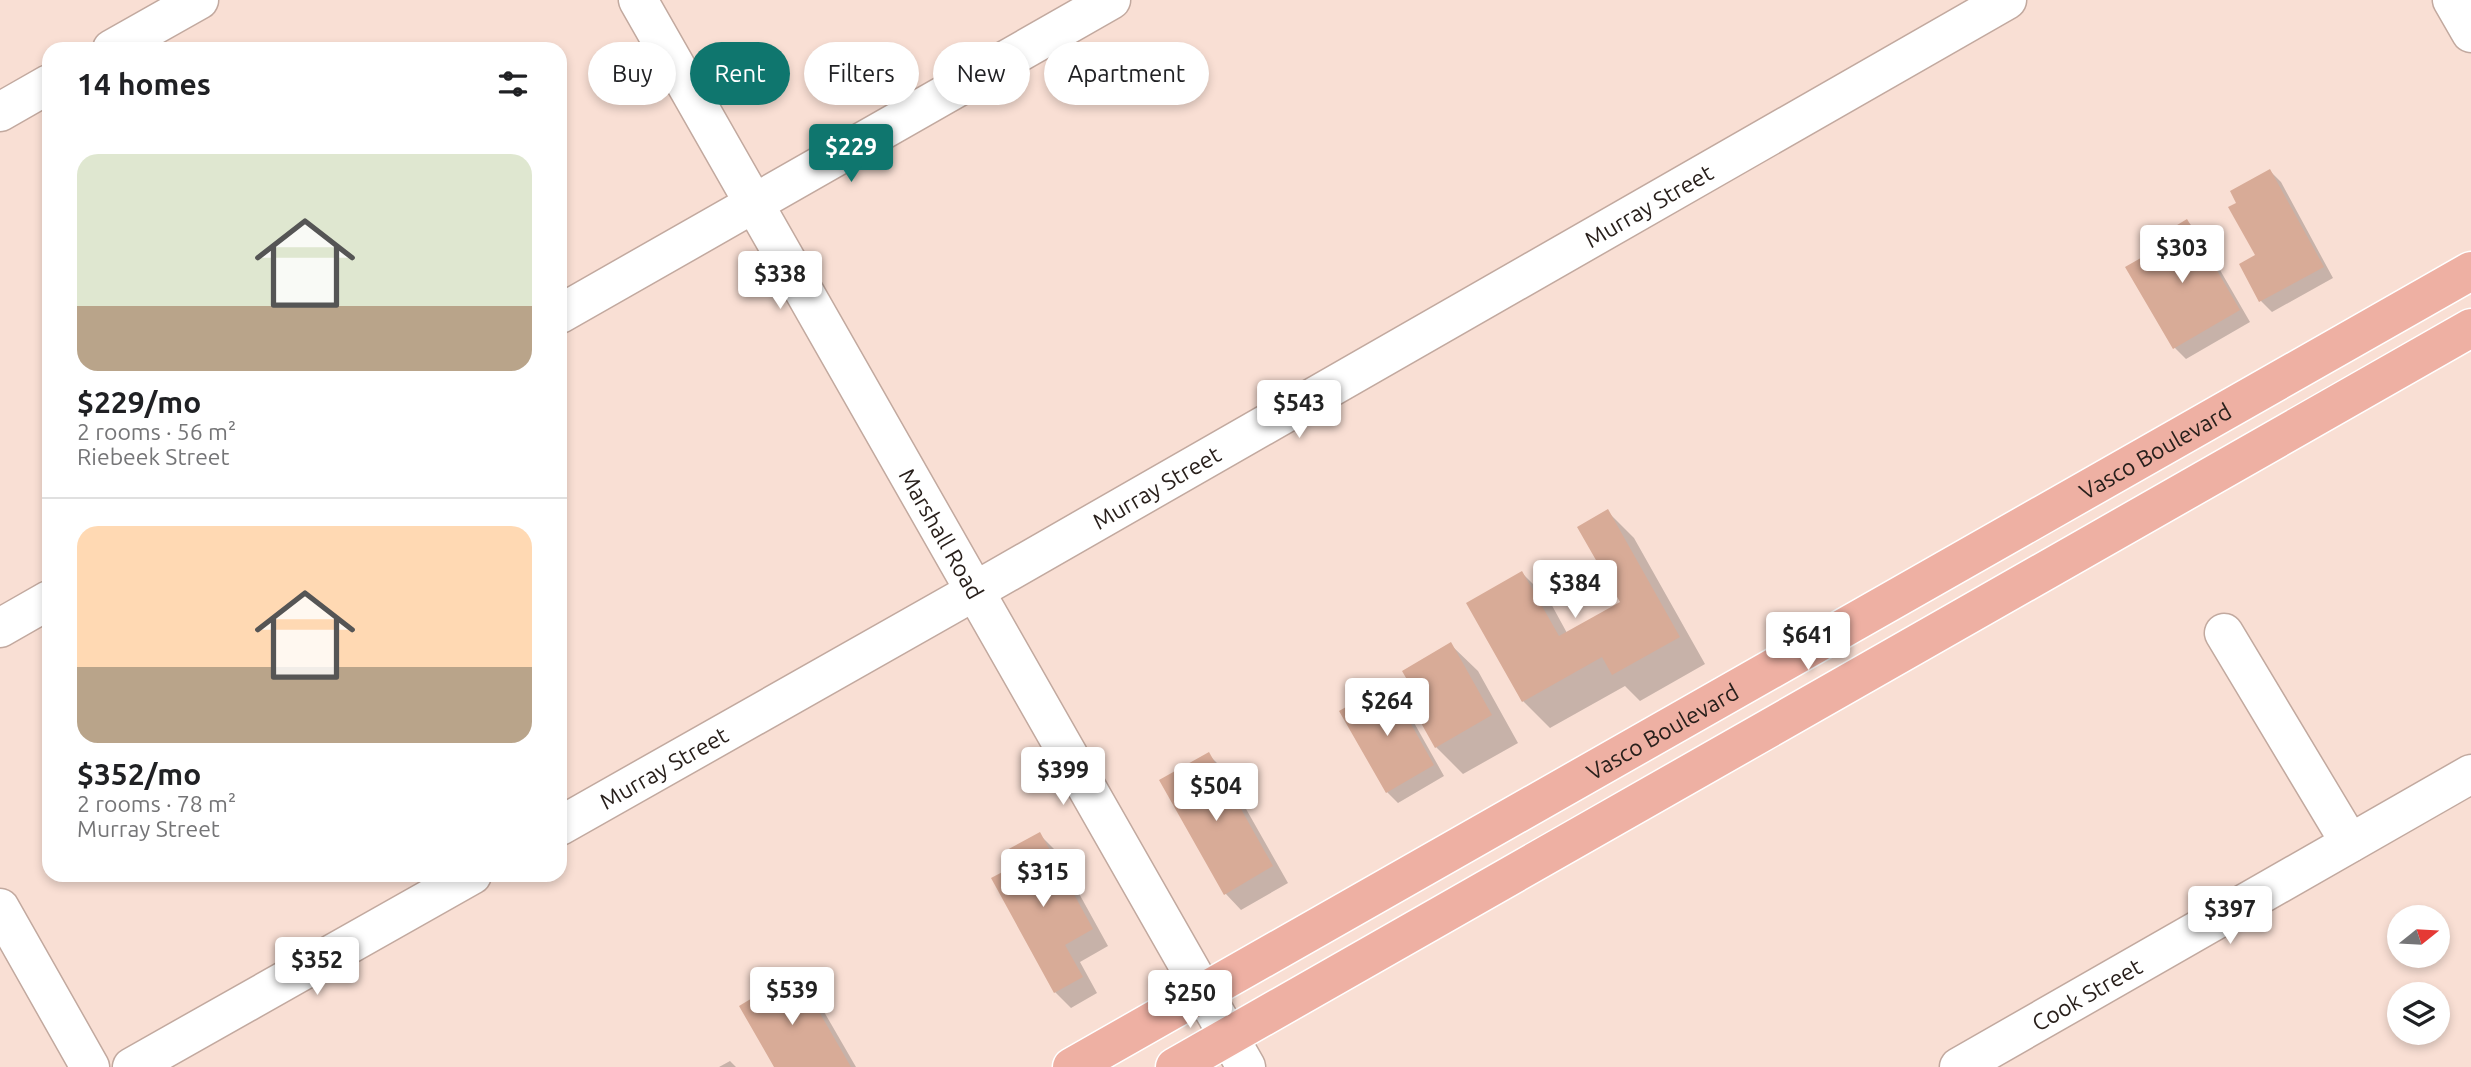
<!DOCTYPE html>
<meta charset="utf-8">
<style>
body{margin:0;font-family:Ubuntu,sans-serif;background:#f2f2f2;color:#202124;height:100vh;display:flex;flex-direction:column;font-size:26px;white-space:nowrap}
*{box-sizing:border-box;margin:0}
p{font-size:23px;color:#757577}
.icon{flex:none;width:38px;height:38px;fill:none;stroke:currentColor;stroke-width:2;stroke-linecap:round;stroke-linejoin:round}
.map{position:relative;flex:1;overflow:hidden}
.sheet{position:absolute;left:42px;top:42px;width:525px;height:840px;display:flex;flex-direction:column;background:#fff;border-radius:21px;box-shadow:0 4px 10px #0003}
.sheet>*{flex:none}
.guide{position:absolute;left:588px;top:42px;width:665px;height:63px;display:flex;gap:14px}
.needle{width:46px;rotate:72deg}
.buttons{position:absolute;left:2387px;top:905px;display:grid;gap:14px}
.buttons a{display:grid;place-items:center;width:63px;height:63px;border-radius:50%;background:#fff;box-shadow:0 4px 10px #0003;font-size:35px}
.price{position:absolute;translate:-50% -60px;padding:0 16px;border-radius:7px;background:#fff;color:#222;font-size:23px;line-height:46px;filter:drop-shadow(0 2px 4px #0008)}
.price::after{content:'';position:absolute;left:50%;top:42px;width:21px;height:16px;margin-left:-10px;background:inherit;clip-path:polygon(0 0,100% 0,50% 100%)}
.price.current{background:#0f766e;color:#fff}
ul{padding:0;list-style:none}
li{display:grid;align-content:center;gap:14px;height:371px;padding:0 35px}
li+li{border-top:2px solid #e0e0e0}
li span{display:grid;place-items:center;height:217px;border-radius:21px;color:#555}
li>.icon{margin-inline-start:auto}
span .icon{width:126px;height:126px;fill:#fffc;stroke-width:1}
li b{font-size:30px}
h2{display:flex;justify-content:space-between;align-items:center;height:84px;padding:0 35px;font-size:30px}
.pill{padding:0 24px;border-radius:32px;background:#fff;box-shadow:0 4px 10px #0003;font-size:24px;line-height:63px}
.pill.current{background:#0f766e;color:#fff}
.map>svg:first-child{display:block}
</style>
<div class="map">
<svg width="2471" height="1067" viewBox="0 0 2471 1067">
<rect width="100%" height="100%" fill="#f9dfd4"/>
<path fill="#0003" d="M 2270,171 L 2281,182 L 2333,278 L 2272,312 L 2261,301 L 2241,265 L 2258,256 L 2239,204 Z
M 2187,221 L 2198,232 L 2250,322 L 2186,359 L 2175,348 L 2128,268 L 2148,256 Z
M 1608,512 L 1634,538 L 1705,664 L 1640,701 L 1625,686 L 1550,728 L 1523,701 L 1522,573 L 1549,600 L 1567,633 L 1622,602 Z
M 1451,645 L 1478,671 L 1518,743 L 1463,774 L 1436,747 L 1418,715 L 1426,710 Z
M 1388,685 L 1399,696 L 1444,776 L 1398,803 L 1387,792 Z
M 1208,754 L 1224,770 L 1288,883 L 1241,910 L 1225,893 Z
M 1039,834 L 1055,850 L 1108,946 L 1080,962 L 1097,993 L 1071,1008 L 1055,992 Z
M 796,974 L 812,991 L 856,1067 L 776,1067 Z
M 730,1061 L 736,1067 L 719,1067 Z"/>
<path fill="#d8ab97" d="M 2270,169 L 2324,267 L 2259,302 L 2239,264 L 2255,255 L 2228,207 L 2236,203 L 2230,191 Z
M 2187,219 L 2240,310 L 2173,349 L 2125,267 L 2146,255 L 2141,247 Z
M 1608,509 L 1680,637 L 1612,675 L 1602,657 L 1522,702 L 1466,603 L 1522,571 L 1559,636 L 1620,602 L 1577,527 Z
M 1451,642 L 1492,715 L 1435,748 L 1416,714 L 1424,709 L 1402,671 Z
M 1388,683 L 1434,765 L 1386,793 L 1339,711 Z
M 1209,752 L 1273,866 L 1224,895 L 1159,780 Z
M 1040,832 L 1093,929 L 1065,945 L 1083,977 L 1054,993 L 991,878 L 1012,867 L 1003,852 Z
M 796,972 L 851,1067 L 774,1067 L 739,1006 Z"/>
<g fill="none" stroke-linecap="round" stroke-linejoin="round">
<g stroke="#c2a99f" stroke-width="41">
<g id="minor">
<path id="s1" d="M 638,0 L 1246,1067"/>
<path d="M 2452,0 L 2471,33"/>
<path d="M 112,49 L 199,0"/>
<path d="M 0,112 L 49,84"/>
<path d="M 560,314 L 1111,0"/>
<path d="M 0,628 L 49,600"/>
<path d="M 2224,633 L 2350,843"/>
<path id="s2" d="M 560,826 L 975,591 L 2007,0"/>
<path d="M 0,908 L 90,1067"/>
<path d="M 132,1067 L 472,875"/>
<path id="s3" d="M 1959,1067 L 2471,774"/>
</g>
</g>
<g stroke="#fff" stroke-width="41">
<g id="major">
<path id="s4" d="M 1072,1067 L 2471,271"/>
<path d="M 1175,1067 L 2471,328"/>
</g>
</g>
<use href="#minor" stroke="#fff" stroke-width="38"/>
<use href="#major" stroke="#eeb0a3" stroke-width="38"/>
</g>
<g text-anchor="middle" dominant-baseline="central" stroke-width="5" stroke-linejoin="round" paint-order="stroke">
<g font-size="23" fill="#29201c" stroke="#f9dfd4">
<text stroke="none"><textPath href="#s2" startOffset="1253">Murray Street</textPath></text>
<text stroke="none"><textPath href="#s4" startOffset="1246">Vasco Boulevard</textPath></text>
<text stroke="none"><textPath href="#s2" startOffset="686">Murray Street</textPath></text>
<text stroke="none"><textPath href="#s1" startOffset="614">Marshall Road</textPath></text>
<text stroke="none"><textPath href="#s4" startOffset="679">Vasco Boulevard</textPath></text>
<text stroke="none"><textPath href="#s2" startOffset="119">Murray Street</textPath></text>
<text stroke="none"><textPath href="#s3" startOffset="147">Cook Street</textPath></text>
</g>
</g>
</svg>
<div class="buttons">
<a><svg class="needle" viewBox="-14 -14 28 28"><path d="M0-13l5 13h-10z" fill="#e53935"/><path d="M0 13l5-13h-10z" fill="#757577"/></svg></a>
<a><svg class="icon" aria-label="layers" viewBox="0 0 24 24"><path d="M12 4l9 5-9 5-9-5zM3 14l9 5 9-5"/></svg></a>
</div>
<b class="price current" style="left:851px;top:184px">$229</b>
<b class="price" style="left:2182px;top:285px">$303</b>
<b class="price" style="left:780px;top:311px">$338</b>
<b class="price" style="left:1299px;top:440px">$543</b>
<b class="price" style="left:1575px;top:620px">$384</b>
<b class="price" style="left:1808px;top:672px">$641</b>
<b class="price" style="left:1387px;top:738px">$264</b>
<b class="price" style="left:1063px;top:807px">$399</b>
<b class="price" style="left:1216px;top:823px">$504</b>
<b class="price" style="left:1043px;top:909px">$315</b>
<b class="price" style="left:2230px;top:946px">$397</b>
<b class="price" style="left:317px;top:997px">$352</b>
<b class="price" style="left:792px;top:1027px">$539</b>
<b class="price" style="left:1190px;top:1030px">$250</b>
<div class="guide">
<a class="pill">Buy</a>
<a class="pill current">Rent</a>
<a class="pill">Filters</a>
<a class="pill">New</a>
<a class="pill">Apartment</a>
</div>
<section class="sheet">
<h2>14 homes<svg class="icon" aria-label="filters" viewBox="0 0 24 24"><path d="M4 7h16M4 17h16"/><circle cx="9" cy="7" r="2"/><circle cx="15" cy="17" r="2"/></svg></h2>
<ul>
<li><span style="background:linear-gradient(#dfe7d0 70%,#b9a48a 0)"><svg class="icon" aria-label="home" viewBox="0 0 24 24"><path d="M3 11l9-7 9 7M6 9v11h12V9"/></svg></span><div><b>$229/mo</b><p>2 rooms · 56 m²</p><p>Riebeek Street</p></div></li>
<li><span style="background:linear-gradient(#ffd9b3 65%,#b9a48a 0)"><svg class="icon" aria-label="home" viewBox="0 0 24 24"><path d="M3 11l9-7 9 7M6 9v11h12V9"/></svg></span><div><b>$352/mo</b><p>2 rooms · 78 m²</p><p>Murray Street</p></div></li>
</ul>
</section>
</div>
